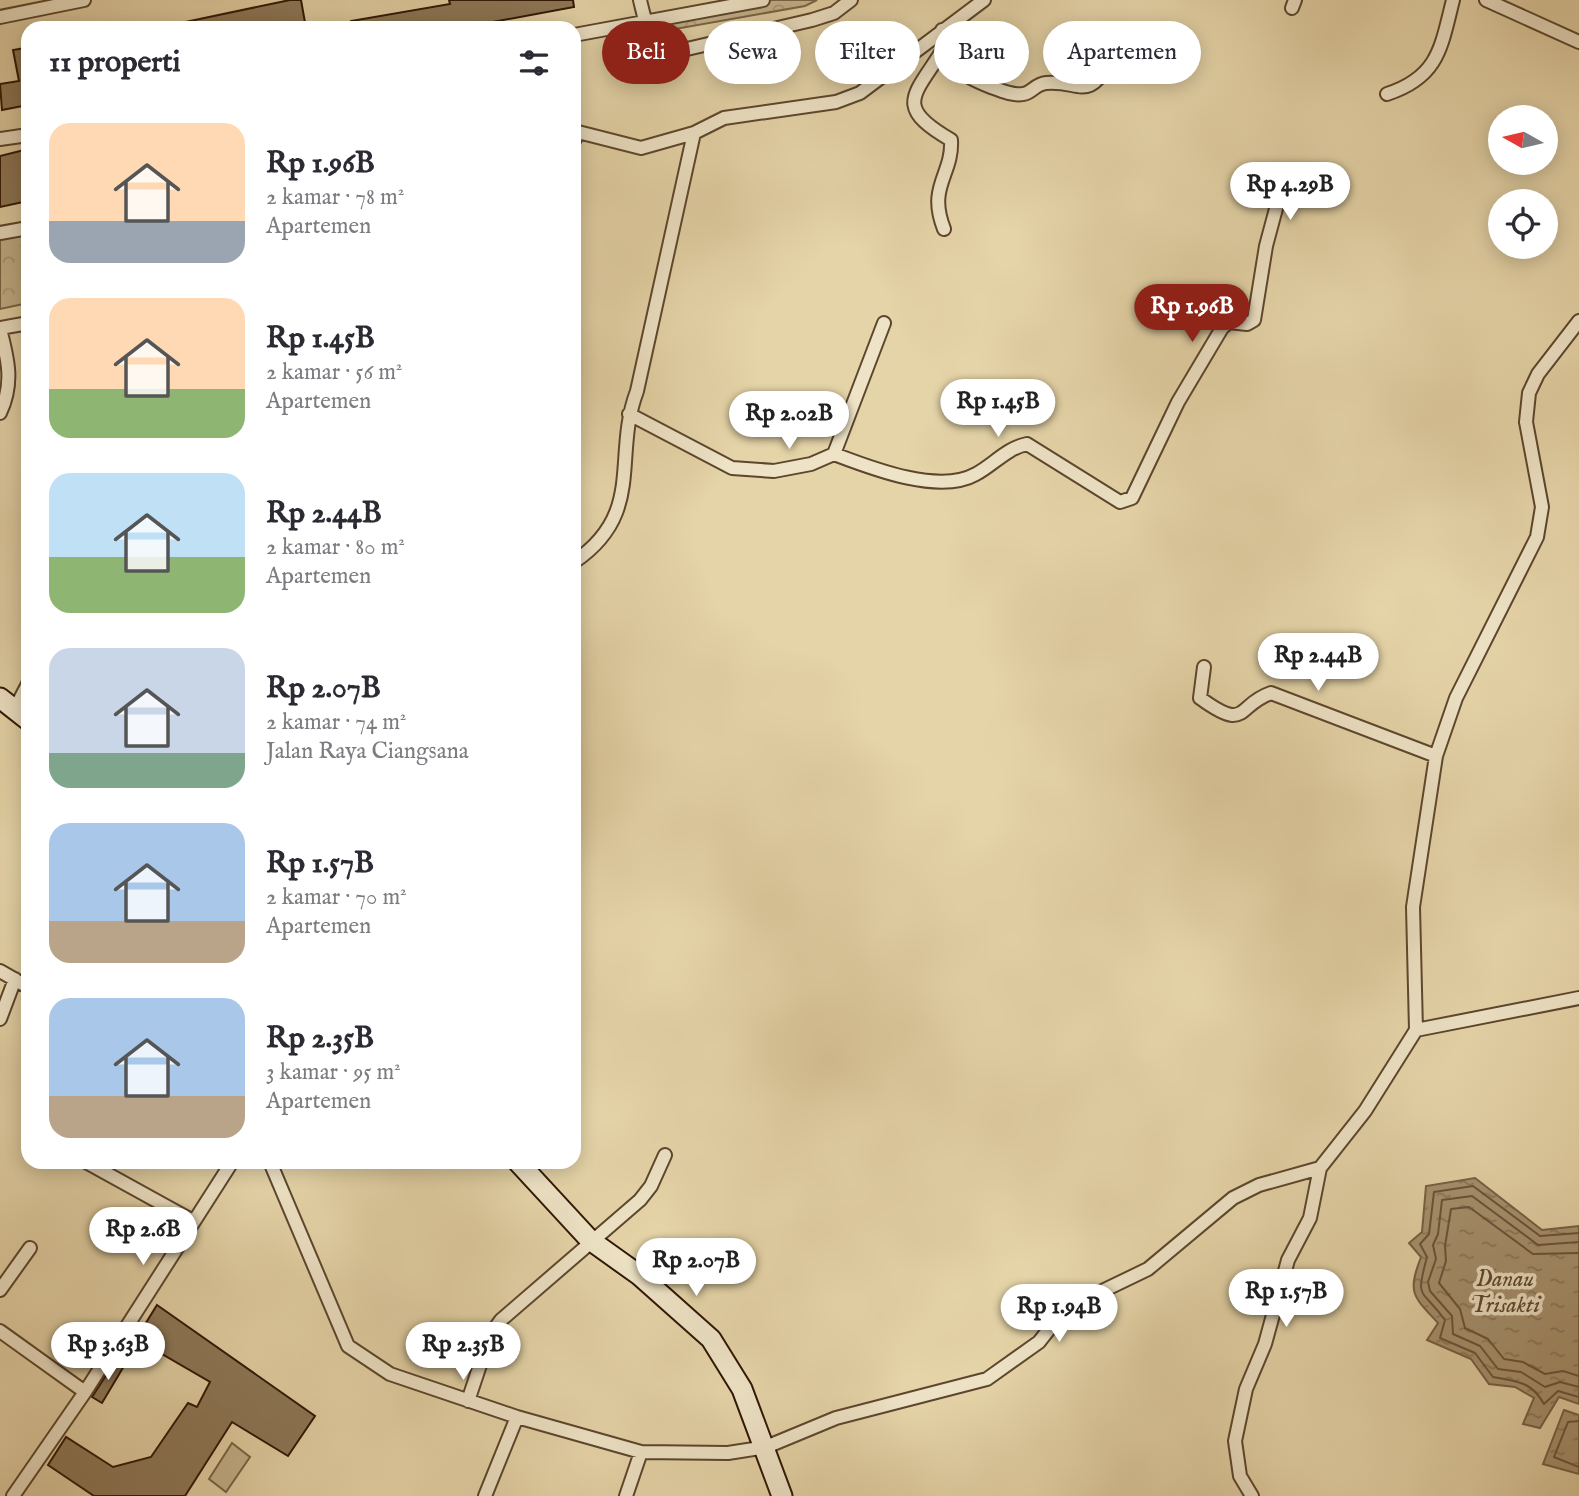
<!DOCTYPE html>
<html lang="id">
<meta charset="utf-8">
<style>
body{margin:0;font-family:"IM FELL English",serif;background:#f2f2f3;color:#2b2b33;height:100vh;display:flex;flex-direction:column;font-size:26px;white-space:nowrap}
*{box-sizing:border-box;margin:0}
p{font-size:23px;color:#7c7c81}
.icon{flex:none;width:38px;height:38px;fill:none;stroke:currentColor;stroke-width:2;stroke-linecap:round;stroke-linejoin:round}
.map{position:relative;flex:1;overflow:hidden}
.drawer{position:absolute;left:21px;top:21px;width:560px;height:1148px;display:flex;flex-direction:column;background:#fff;border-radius:21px;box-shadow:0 4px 18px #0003}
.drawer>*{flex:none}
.banner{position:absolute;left:602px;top:21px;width:665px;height:63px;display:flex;gap:14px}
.needle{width:46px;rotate:278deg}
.buttons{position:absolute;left:1488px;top:105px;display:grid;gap:14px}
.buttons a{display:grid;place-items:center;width:70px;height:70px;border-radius:50%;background:#fff;box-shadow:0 4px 18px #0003;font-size:35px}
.price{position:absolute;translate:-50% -60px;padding:0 16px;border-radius:24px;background:#fff;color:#222;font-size:23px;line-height:46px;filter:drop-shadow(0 2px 4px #0008)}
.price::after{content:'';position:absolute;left:50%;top:42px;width:21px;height:16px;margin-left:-10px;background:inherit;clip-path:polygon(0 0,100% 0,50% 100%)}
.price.active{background:#8f2418;color:#fff}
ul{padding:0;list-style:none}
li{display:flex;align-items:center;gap:21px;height:175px;padding:0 28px}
li span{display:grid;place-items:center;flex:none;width:196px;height:140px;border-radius:21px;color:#555}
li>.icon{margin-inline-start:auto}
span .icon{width:84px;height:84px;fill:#fffc;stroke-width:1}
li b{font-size:30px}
h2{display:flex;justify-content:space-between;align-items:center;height:84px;padding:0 28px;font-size:30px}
.pill{padding:0 24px;border-radius:32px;background:#fff;box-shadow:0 4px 18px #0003;font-size:24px;line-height:63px}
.pill.active{background:#8f2418;color:#fff}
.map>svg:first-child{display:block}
</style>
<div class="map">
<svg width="1579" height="1496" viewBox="0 0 1579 1496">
<defs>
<pattern id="park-crowns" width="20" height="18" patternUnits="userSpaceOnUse" patternTransform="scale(1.75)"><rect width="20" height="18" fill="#c6b48c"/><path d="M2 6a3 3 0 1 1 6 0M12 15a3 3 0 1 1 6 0" fill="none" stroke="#aa9a77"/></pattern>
<pattern id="water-ripples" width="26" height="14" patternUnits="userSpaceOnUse" patternTransform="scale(1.75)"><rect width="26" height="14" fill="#a79370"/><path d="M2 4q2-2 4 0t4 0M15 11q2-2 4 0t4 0" fill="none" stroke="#88775a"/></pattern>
</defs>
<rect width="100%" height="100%" fill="#e5d4a8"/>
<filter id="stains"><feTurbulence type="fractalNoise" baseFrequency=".00286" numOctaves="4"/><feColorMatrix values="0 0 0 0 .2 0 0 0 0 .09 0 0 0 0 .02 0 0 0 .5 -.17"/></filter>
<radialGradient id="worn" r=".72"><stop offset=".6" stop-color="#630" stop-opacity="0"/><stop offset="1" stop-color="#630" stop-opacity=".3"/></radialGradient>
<path fill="url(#park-crowns)" stroke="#7a6548" stroke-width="2" d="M 736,0 L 817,0 L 805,6 L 664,31 L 653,26 Z
M 28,226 L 28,303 L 0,309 L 0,231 Z"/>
<path fill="#c6b48c" stroke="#7a6548" stroke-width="2" d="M 232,1443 L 250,1457 L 226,1492 L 209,1479 Z"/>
<path fill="url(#water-ripples)" stroke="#776145" stroke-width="2" d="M 1475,1178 L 1542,1230 L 1579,1226 L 1579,1404 L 1559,1397 L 1540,1428 L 1523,1424 L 1534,1398 L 1515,1387 L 1489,1384 L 1471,1359 L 1427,1340 L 1438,1323 C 1413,1296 1407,1293 1421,1257 L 1409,1243 L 1422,1232 L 1426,1186 Z
M 1564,1410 L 1579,1415 L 1579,1474 L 1543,1464 Z"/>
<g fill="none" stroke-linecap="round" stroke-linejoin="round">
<path stroke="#6b543a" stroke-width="2" d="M 1579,1233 L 1540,1236 L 1473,1186 L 1434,1192 L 1429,1234 L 1420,1244 L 1427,1257 C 1415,1301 1421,1287 1445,1320 L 1440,1338 L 1475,1353 L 1493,1377 C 1518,1382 1531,1381 1544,1404 L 1558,1391 L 1579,1397
M 1579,1242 L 1538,1245 L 1472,1196 L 1442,1200 L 1438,1234 L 1433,1245 L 1436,1259 L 1428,1282 L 1430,1291 L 1452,1316 L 1453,1334 L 1480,1346 L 1498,1369 L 1521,1372 L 1545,1387 L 1560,1382 L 1579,1387
M 1579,1253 L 1533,1254 L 1469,1207 L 1451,1209 L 1445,1246 L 1446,1261 L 1439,1283 L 1460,1309 L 1465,1328 L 1488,1339 L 1504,1359 L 1523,1362 L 1545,1374 L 1563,1371 L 1579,1376
M 1579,1421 L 1568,1422 L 1554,1457 L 1579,1467"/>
</g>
<path fill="#8e7959" stroke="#2f1604" stroke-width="2" d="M 290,0 L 301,0 L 306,28 L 185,28 L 185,22 Z
M 449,0 L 573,0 L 574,7 L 460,28 L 352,28 L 351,21 L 450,4 Z
M 25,48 L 28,105 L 2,110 L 0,84 L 19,81 L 13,50 Z
M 28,149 L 28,201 L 0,207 L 0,156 Z
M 157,1305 L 315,1416 L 288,1456 L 232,1422 L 185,1496 L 94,1496 L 48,1465 L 66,1437 L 113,1467 L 151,1457 L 188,1403 L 197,1407 L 210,1382 L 136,1339 Z
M 116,1360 L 124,1366 L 102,1403 L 92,1397 Z"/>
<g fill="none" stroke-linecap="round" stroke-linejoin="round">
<g stroke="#5c462d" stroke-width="16">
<path id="street" d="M 640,0 C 645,21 649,47 674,52 L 812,20 L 834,13 L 851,0
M 1486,0 L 1579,42
M 1292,8 L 1295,0
M 0,17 L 84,0
M 942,30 C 947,66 959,74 991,87 C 1001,90 1012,96 1023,94 C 1032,93 1035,84 1046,83 C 1080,80 1087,102 1109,63
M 574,35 L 763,0
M 1387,94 C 1439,77 1441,47 1453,0
M 0,139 L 28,135
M 574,141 L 578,132 L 641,148 L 694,133 L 724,118 L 836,102 L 860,93 L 984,0
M 944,229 C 927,186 953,175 951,140 C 892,106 915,95 944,48
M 0,233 L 28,228
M 0,328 L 23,324
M 0,329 C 8,359 14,384 0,413
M 629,414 L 732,468 L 774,471 L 811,464 L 834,454 L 884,323
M 834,454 C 871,468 939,495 976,474 C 993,465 1007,448 1027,444 L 1120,502 L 1132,498 L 1178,402 L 1222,328 L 1229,322 L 1247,324 L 1254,320 L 1266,246 L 1281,190
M 574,562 C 646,513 612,457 637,391 L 694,133
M 1204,667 L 1200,698 C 1248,733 1236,705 1271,693 L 1436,756
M 15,709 L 28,684
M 0,971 L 28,987
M 0,1019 L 15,979
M 1416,1030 L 1579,998
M 86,1162 L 193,1221
M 270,1162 L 348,1346 L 390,1374 L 517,1417 L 641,1452 L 728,1453 L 766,1447 L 836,1418 L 987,1379 L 1039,1342 L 1065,1309 L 1148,1269 L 1233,1198 L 1259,1185 L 1320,1168
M 0,1290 L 30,1248
M 0,1331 L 85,1392 L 13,1496
M 85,1392 L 232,1162
M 468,1401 L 490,1335 L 501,1320 L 640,1200 L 651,1186 L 665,1155
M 485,1496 L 517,1417
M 626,1496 L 641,1452
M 1252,1496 L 1240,1476 L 1235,1441 L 1246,1389 L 1265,1344 L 1288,1260 L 1310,1218 L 1320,1168 L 1365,1111 L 1416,1030 L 1413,907 L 1436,756 L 1456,698 L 1537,537 L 1542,507 L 1526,422 L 1529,393 L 1538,374 L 1579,321"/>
</g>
<g stroke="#2f1604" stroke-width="23">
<path id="secondary" d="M 0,698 L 28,720
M 518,1162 L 590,1240 L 639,1275 L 711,1339 L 742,1389 L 782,1496"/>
</g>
<use href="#street" stroke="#eee3c6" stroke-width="12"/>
<use href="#secondary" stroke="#eee3c6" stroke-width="19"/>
</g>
<g text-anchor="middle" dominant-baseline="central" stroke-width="7" stroke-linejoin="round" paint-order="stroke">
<g font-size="23" font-style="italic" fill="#5f482f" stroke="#eee3c6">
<text x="1505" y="1279">Danau<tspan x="1505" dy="26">Trisakti</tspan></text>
</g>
</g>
<rect width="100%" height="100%" filter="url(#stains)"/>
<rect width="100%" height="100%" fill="url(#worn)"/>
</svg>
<div class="buttons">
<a><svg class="needle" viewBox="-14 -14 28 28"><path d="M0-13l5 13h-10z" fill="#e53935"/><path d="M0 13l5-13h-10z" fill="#7c7c81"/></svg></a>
<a><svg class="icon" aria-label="locate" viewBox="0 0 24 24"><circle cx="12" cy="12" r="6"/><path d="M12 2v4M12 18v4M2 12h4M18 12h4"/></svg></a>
</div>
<b class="price" style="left:1290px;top:222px">Rp 4.29B</b>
<b class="price active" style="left:1192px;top:344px">Rp 1.96B</b>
<b class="price" style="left:998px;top:439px">Rp 1.45B</b>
<b class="price" style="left:789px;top:451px">Rp 2.02B</b>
<b class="price" style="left:1318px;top:693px">Rp 2.44B</b>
<b class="price" style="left:143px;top:1267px">Rp 2.6B</b>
<b class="price" style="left:696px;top:1298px">Rp 2.07B</b>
<b class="price" style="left:1286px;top:1329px">Rp 1.57B</b>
<b class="price" style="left:1059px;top:1344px">Rp 1.94B</b>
<b class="price" style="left:108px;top:1382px">Rp 3.63B</b>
<b class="price" style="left:463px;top:1382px">Rp 2.35B</b>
<div class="banner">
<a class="pill active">Beli</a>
<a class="pill">Sewa</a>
<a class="pill">Filter</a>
<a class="pill">Baru</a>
<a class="pill">Apartemen</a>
</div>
<section class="drawer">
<h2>11 properti<svg class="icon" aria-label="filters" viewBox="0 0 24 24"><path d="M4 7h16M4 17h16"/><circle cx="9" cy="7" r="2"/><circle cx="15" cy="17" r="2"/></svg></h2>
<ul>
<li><span style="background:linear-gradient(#ffd9b3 70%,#9aa5b1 0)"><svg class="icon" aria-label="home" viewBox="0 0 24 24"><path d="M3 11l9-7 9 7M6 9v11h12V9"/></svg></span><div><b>Rp 1.96B</b><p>2 kamar · 78 m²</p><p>Apartemen</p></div></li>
<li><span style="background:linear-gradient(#ffd9b3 65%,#8fb573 0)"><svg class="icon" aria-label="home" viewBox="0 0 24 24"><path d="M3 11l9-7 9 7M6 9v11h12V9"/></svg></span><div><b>Rp 1.45B</b><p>2 kamar · 56 m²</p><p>Apartemen</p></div></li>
<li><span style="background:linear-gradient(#bfe0f5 60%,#8fb573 0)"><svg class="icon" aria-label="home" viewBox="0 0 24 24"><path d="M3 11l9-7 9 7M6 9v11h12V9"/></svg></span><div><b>Rp 2.44B</b><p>2 kamar · 80 m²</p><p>Apartemen</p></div></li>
<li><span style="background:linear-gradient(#c9d6e8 75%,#7fa58c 0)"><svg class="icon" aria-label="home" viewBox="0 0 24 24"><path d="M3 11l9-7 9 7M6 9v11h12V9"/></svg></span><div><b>Rp 2.07B</b><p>2 kamar · 74 m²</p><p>Jalan Raya Ciangsana</p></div></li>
<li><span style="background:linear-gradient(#a9c7e8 70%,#b9a48a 0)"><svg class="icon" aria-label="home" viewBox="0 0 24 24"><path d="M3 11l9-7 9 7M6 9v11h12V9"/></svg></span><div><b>Rp 1.57B</b><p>2 kamar · 70 m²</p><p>Apartemen</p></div></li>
<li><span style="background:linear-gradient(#a9c7e8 70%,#b9a48a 0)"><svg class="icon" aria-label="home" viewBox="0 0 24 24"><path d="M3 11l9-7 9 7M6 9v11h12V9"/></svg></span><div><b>Rp 2.35B</b><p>3 kamar · 95 m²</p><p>Apartemen</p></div></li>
</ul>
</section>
</div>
